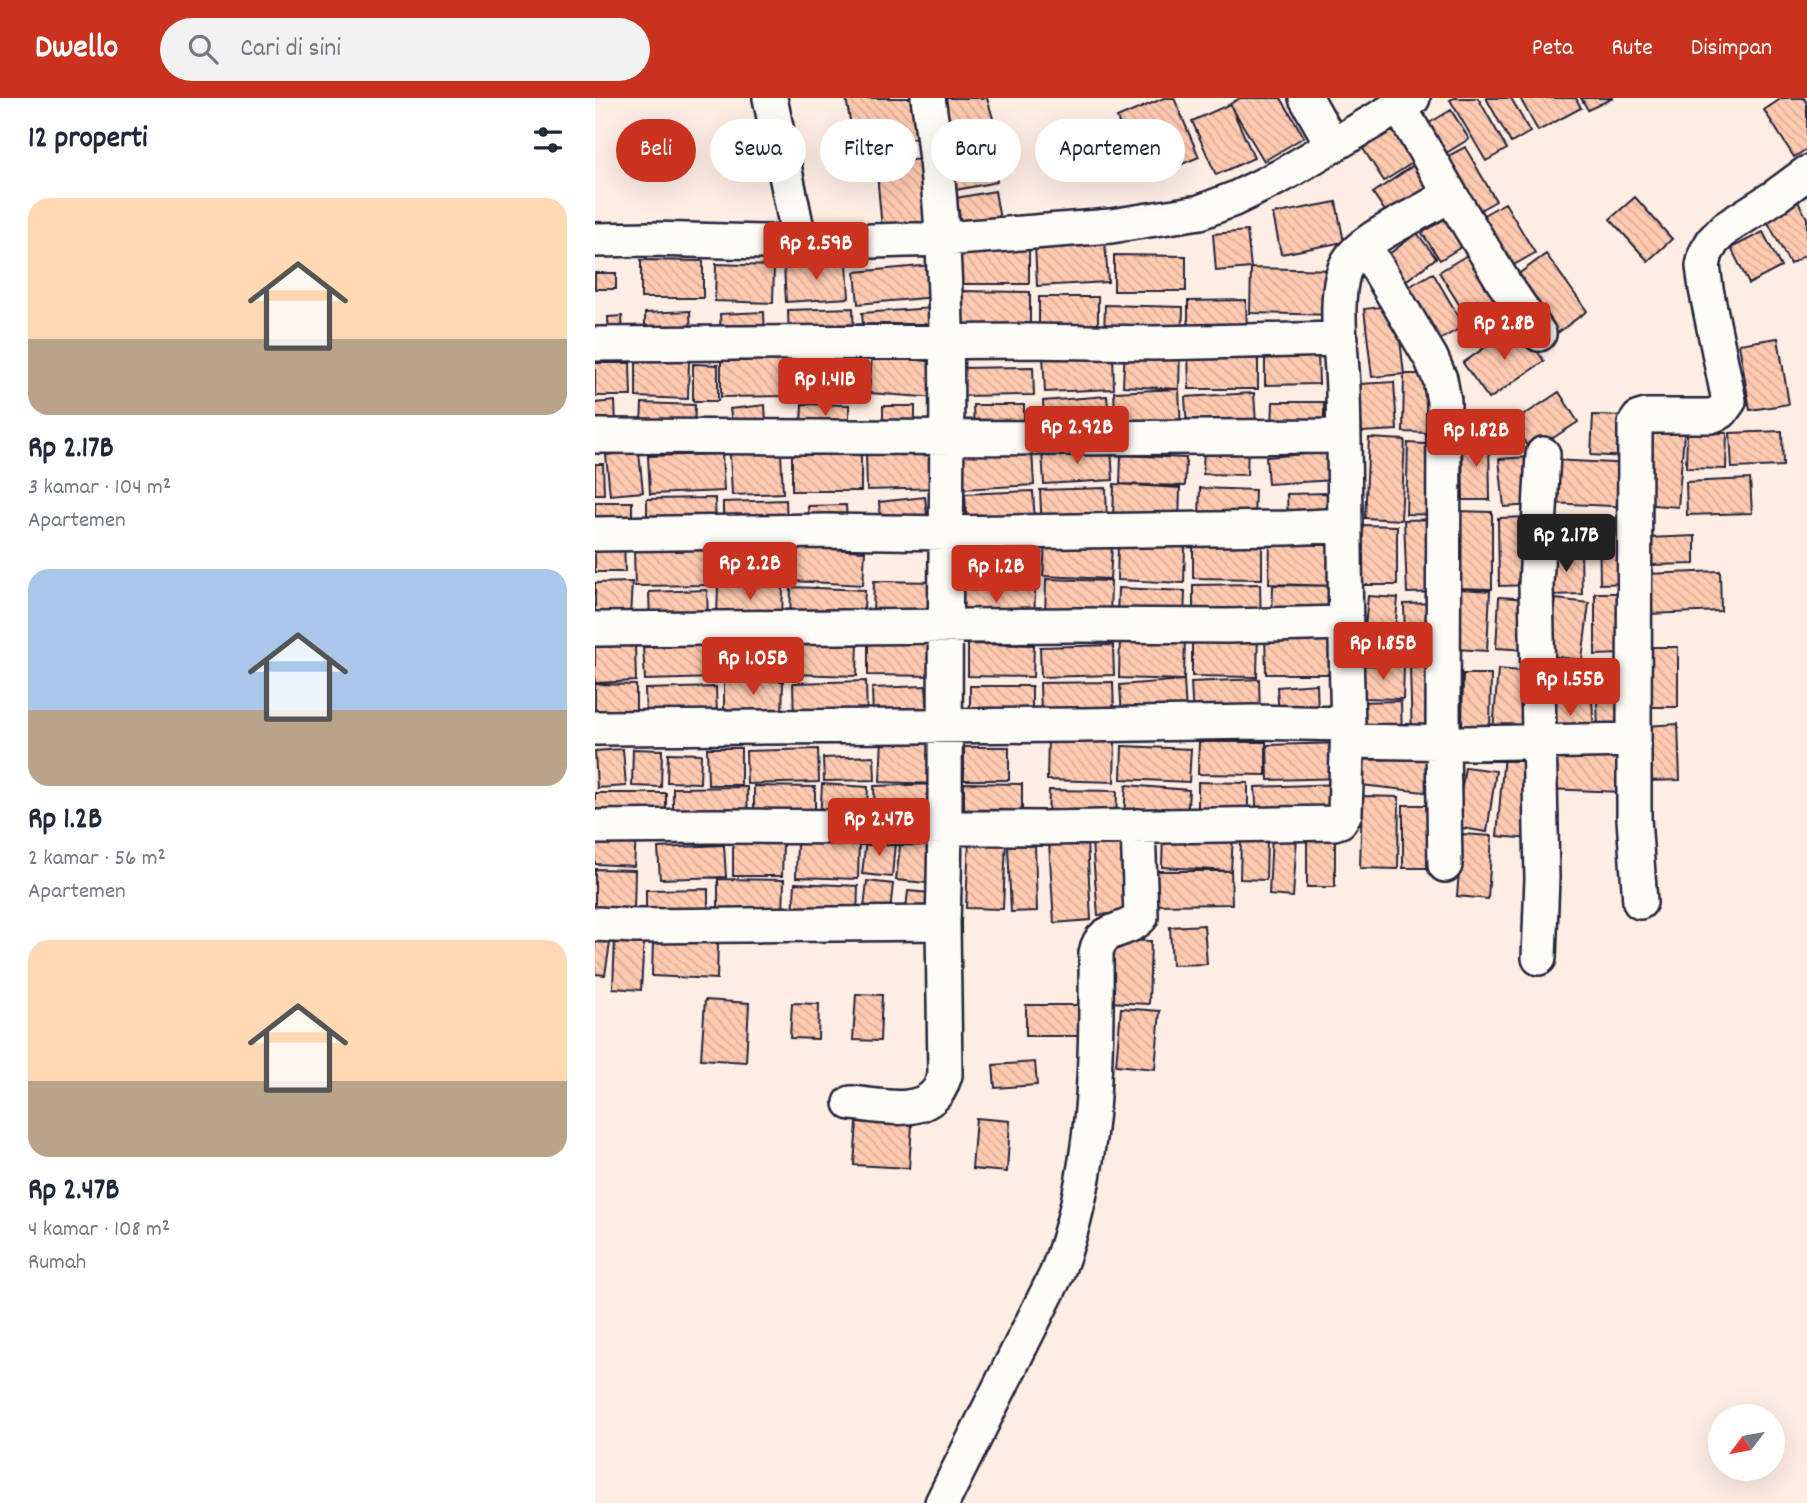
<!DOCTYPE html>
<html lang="id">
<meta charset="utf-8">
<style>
body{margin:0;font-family:Dekko,sans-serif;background:#f2f2f3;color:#1f2937;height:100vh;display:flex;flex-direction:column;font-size:26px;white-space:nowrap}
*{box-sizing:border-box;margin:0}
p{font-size:23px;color:#747a83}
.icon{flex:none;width:38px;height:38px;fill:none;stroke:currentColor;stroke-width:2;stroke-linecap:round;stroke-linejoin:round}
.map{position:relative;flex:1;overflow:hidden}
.drawer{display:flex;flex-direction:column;background:#fff;width:595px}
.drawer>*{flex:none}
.top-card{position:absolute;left:21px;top:21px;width:665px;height:63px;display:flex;gap:14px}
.needle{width:46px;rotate:238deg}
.tools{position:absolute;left:1113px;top:1306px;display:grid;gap:14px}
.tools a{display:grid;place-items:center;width:77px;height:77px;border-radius:50%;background:#fff;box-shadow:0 7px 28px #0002;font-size:35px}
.price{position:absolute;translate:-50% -60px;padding:0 16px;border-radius:7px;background:#c8321e;color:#fff;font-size:23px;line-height:46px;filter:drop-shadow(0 2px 4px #0008)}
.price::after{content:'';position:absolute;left:50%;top:42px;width:21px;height:16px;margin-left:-10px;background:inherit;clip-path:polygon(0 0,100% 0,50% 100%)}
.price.active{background:#222;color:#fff}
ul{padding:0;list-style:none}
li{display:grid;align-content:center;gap:14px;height:371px;padding:0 28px}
li span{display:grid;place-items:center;height:217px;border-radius:21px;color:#555}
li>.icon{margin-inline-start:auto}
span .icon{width:126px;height:126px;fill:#fffc;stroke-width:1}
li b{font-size:30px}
h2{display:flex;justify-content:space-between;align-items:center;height:84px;padding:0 28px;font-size:30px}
.chip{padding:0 24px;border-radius:32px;background:#fff;box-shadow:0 7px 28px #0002;font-size:24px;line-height:63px}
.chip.active{background:#c8321e;color:#fff}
header{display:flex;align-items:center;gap:42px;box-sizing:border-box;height:98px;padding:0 35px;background:#c8321e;color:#fff}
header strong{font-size:33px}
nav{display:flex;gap:38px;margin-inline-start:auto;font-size:24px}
.search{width:490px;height:63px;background:#f2f2f3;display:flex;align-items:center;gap:18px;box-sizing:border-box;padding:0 24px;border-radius:38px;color:#747a83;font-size:26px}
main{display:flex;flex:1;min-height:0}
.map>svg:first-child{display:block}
</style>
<header>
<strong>Dwello</strong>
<div class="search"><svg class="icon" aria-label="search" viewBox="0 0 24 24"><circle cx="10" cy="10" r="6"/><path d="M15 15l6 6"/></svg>Cari di sini</div>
<nav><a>Peta</a><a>Rute</a><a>Disimpan</a></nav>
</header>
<main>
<section class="drawer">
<h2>12 properti<svg class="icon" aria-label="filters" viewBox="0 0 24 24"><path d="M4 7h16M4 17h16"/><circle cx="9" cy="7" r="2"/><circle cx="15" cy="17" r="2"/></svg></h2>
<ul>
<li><span style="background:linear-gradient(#ffd9b3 65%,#b9a48a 0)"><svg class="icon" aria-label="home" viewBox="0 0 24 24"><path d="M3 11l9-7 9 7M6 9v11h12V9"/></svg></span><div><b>Rp 2.17B</b><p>3 kamar · 104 m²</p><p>Apartemen</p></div></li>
<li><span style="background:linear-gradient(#a9c7e8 65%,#b9a48a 0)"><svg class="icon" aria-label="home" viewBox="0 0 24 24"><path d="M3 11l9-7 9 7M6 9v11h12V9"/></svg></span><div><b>Rp 1.2B</b><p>2 kamar · 56 m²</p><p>Apartemen</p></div></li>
<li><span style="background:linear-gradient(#ffd9b3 65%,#b9a48a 0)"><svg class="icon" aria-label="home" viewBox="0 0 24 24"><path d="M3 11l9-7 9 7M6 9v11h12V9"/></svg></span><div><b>Rp 2.47B</b><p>4 kamar · 108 m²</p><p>Rumah</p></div></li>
</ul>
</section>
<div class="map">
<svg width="1212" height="1405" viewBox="0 0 1212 1405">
<defs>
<pattern id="building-back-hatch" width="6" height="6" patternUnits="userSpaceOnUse" patternTransform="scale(1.75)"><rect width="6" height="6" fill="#ffcab0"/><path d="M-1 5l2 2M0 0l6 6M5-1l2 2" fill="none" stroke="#daad98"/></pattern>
</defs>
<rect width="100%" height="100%" fill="#feede2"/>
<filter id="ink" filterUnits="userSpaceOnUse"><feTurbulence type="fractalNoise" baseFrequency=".0143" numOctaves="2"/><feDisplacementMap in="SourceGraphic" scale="14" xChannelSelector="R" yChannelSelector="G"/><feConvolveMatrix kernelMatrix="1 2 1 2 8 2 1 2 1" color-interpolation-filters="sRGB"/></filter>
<g filter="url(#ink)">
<path fill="url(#building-back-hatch)" stroke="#22223b" stroke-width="2" d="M 251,0 L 315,0 L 322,40 L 260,50 Z
M 351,0 L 392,0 L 399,24 L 350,36 L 341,3 Z
M 569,0 L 579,0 L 604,59 L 549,82 L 522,20 Z
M 645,0 L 686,0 L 709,39 L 669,63 L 635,6 Z
M 859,0 L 883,0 L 912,51 L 891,63 L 855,2 Z
M 891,0 L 916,0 L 935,34 L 916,45 Z
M 925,0 L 981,0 L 986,10 L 943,33 Z
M 986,0 L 1018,0 L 993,12 Z
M 1187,0 L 1209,0 L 1212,5 L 1212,51 L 1199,59 L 1169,12 Z
M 635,6 L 659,60 L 621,77 L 597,23 Z
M 856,12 L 874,41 L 838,63 L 821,33 Z
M 796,26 L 819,64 L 789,83 L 765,46 Z
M 870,49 L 901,103 L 871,120 L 840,65 Z
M 396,53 L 402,84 L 356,93 L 350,61 Z
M 332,61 L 337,128 L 287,131 L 281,64 Z
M 819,67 L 839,97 L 798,125 L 778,95 Z
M 400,93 L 405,122 L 367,129 L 361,100 Z
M 1040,99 L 1077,141 L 1053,163 L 1015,121 Z
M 1202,102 L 1212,120 L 1212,156 L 1195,166 L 1170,119 Z
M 741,104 L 749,144 L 686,156 L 678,116 Z
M 910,105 L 940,155 L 906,174 L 876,124 Z
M 859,115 L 876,143 L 845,162 L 827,135 Z
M 652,133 L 656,170 L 621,173 L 618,136 Z
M 1168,134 L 1186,169 L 1154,186 L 1136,150 Z
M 822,135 L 841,160 L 804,188 L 785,163 Z
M 510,143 L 513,184 L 442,188 L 440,147 Z
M 356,148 L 434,148 L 434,186 L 356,186 Z
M 874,156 L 915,221 L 884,239 L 844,174 Z
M 951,156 L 992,213 L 957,239 L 915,182 Z
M 519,157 L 591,158 L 591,193 L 519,193 Z
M 46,162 L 108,163 L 108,200 L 46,200 Z
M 252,165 L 254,200 L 191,204 L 189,168 Z
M 121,166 L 179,168 L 178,205 L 120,203 Z
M 337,167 L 340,199 L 263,206 L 260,174 Z
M 656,170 L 743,172 L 742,217 L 655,215 Z
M 0,175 L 21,175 L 21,191 L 0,191 Z
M 838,175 L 869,228 L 841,244 L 810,191 Z
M 362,193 L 435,194 L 435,230 L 362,229 Z
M 444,199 L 503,199 L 503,231 L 444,231 Z
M 651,202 L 652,235 L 593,235 L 593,203 Z
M 510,207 L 588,209 L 587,242 L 509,239 Z
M 801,207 L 809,276 L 777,279 L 769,211 Z
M 258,210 L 259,239 L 194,240 L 193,212 Z
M 337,210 L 339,235 L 269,240 L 267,215 Z
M 95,213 L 96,240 L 50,241 L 50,215 Z
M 169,214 L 170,240 L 126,242 L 125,216 Z
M 27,218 L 28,240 L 14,241 L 13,219 Z
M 923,226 L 949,263 L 894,301 L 868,265 Z
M 1183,240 L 1194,306 L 1155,312 L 1144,246 Z
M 530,248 L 585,250 L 584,291 L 528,288 Z
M 193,251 L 270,252 L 269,296 L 193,295 Z
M 593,253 L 663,253 L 663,291 L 594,291 Z
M 518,254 L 519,291 L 450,294 L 448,256 Z
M 670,256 L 723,256 L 724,286 L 670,287 Z
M 189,257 L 190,298 L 126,299 L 126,258 Z
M 277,258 L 345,264 L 342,300 L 274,295 Z
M 41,261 L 94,262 L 93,301 L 41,299 Z
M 0,265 L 35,265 L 36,298 L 0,298 Z
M 98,266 L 123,267 L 123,303 L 98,303 Z
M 438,269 L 439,297 L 364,298 L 364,270 Z
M 809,276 L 838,276 L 837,335 L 808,334 Z
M 799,284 L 802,332 L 767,334 L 764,286 Z
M 584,291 L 586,333 L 521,336 L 519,294 Z
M 964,294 L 983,324 L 936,354 L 917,325 Z
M 659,295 L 661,326 L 592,330 L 590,299 Z
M 512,298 L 515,331 L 450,335 L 448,303 Z
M 20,303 L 21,326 L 0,328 L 0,305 Z
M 678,304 L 729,304 L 729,334 L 677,333 Z
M 47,305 L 100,307 L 99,331 L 46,329 Z
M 207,306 L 254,307 L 254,333 L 206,332 Z
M 170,307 L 171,323 L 137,326 L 135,311 Z
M 378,307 L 429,307 L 429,332 L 379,332 Z
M 288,308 L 320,308 L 320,328 L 288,328 Z
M 998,317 L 1034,318 L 1032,359 L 996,357 Z
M 1052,332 L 1089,336 L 1083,409 L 1046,406 Z
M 1187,333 L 1188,368 L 1137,370 L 1135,335 Z
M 1092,334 L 1132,335 L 1131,371 L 1091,370 Z
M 774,340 L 810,342 L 806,422 L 770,420 Z
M 894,340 L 895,402 L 868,402 L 867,341 Z
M 609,345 L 653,347 L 652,377 L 608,376 Z
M 813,345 L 848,347 L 845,417 L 811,416 Z
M 197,348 L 266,348 L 266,393 L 197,393 Z
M 516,349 L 518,382 L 449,386 L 447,353 Z
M 344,352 L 345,390 L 272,392 L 271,354 Z
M 437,353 L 439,387 L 367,391 L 365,356 Z
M 44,354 L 48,394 L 15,397 L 11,357 Z
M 739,354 L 740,382 L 673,386 L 671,359 Z
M 186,355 L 188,395 L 137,397 L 135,356 Z
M 127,356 L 129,393 L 55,396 L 53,358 Z
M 526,357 L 591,360 L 590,388 L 525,386 Z
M 934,359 L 938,407 L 909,409 L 904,361 Z
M 957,362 L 1038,366 L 1036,409 L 955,405 Z
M 0,366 L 8,366 L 9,396 L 0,396 Z
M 1155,381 L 1157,415 L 1092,417 L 1091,384 Z
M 519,386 L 585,390 L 584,428 L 518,424 Z
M 511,390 L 512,430 L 447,432 L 445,392 Z
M 605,390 L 660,392 L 659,421 L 604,418 Z
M 438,393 L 440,426 L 372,429 L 370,396 Z
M 732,395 L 732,422 L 693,424 L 692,396 Z
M 330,399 L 333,426 L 286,430 L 284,404 Z
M 120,400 L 121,431 L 52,432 L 52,401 Z
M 191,402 L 192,427 L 128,429 L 128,404 Z
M 0,404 L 37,404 L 37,433 L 0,433 Z
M 251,407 L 252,426 L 214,427 L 213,408 Z
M 861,413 L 897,414 L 897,491 L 861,490 Z
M 938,419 L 940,487 L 904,488 L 903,420 Z
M 1033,420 L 1035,485 L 1005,486 L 1004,421 Z
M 843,421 L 846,494 L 812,495 L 809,422 Z
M 994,426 L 998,450 L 956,455 L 953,431 Z
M 767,427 L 802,428 L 802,487 L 767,487 Z
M 1100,438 L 1100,466 L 1054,467 L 1053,440 Z
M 0,439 L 29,439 L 30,474 L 0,474 Z
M 598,444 L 667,445 L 667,481 L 598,480 Z
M 675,444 L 747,446 L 746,488 L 674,486 Z
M 368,445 L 443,446 L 443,485 L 367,484 Z
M 450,445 L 517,449 L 515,481 L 448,478 Z
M 523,446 L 590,449 L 589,485 L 522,482 Z
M 124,447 L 190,450 L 188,485 L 122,482 Z
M 200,449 L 270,453 L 268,487 L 198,483 Z
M 113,450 L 114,487 L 40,488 L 39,451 Z
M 956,455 L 986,455 L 987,496 L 957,497 Z
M 1125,473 L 1126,513 L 1054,516 L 1052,476 Z
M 451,481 L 516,483 L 515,523 L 450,521 Z
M 279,483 L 341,484 L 340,520 L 278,518 Z
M 37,484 L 35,519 L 0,521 L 0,485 Z
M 665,486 L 666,527 L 598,527 L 598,487 Z
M 123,487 L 188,489 L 187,522 L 122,519 Z
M 678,487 L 746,488 L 746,524 L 677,523 Z
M 196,489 L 270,492 L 268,528 L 195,524 Z
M 362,489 L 440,492 L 439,526 L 362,523 Z
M 523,490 L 590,493 L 589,524 L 522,522 Z
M 865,491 L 895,493 L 892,553 L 862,551 Z
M 112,492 L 113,522 L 55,524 L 54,494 Z
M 1000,495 L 1028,495 L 1028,556 L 1000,557 Z
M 773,498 L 803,500 L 798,555 L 768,552 Z
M 904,499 L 935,501 L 932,552 L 901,550 Z
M 961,501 L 994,505 L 987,562 L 954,558 Z
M 843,505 L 844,542 L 810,543 L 809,506 Z
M 597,533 L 663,533 L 662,579 L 597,578 Z
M 734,534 L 735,576 L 671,576 L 670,535 Z
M 525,535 L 590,537 L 589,582 L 524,580 Z
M 199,539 L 263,540 L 262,578 L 198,576 Z
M 131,540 L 189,540 L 189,578 L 130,577 Z
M 273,543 L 345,544 L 344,578 L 273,577 Z
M 373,546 L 439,547 L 438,579 L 373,578 Z
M 40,547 L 41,583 L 0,585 L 0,549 Z
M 121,547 L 122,580 L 50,582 L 48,549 Z
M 518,547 L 519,577 L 446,579 L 445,549 Z
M 1050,549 L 1083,549 L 1083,609 L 1050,609 Z
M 768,567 L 809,568 L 808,601 L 767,600 Z
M 841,568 L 844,639 L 817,639 L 815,569 Z
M 996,568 L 996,597 L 954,597 L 954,569 Z
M 1032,570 L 1035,633 L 1003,634 L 1001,571 Z
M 903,571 L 936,574 L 932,636 L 898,633 Z
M 868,576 L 896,576 L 895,637 L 867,636 Z
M 664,581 L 665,618 L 598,621 L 596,584 Z
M 589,582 L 591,615 L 527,619 L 525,587 Z
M 129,583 L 188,583 L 187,616 L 129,616 Z
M 271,583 L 272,621 L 199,623 L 198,585 Z
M 518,584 L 519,616 L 446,617 L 445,585 Z
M 0,586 L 41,587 L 41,614 L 0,614 Z
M 722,586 L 723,616 L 684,619 L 682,589 Z
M 331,588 L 333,618 L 278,620 L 277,590 Z
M 375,588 L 437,588 L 437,618 L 375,619 Z
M 121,589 L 122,618 L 51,621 L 50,591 Z
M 997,600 L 999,637 L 953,639 L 952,602 Z
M 806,603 L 807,641 L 761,641 L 761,604 Z
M 1083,626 L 1085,682 L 1053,683 L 1050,628 Z
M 287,640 L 343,643 L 342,686 L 285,684 Z
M 453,641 L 520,643 L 519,684 L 452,682 Z
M 604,644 L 671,644 L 671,677 L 603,676 Z
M 749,645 L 750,680 L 673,682 L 672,647 Z
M 527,648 L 596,651 L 594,684 L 526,681 Z
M 369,649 L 414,649 L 414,682 L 369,682 Z
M 762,649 L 842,658 L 838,695 L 757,686 Z
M 112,650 L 146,650 L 146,687 L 113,687 Z
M 28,651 L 31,688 L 2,690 L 0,653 Z
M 38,651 L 67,652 L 66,689 L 37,688 Z
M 223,651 L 224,684 L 152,686 L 151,653 Z
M 73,655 L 106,656 L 105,685 L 72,684 Z
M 909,656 L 943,658 L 936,741 L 902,738 Z
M 279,658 L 280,682 L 229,683 L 228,660 Z
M 953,658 L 1028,660 L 1027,694 L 952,691 Z
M 870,669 L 901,673 L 892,734 L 861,729 Z
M 603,684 L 653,685 L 653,721 L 603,720 Z
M 369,685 L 427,686 L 427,726 L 369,725 Z
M 227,686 L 273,689 L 271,725 L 225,723 Z
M 342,686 L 343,722 L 280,724 L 279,688 Z
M 745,686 L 746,717 L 662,720 L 660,689 Z
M 531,687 L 594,692 L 592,724 L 529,719 Z
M 159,688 L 220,689 L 220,722 L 159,722 Z
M 152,689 L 153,723 L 78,724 L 78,690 Z
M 454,692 L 522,693 L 521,724 L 453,722 Z
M 0,695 L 71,695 L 71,727 L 0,728 Z
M 767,698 L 804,699 L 803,771 L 765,770 Z
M 808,707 L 839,707 L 840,770 L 808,770 Z
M 568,735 L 638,738 L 636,773 L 567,769 Z
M 677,736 L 702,738 L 698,799 L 674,797 Z
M 867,736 L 897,738 L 893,801 L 862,798 Z
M 0,737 L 41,739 L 39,768 L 0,766 Z
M 306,740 L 345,744 L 341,786 L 301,782 Z
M 374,740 L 411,742 L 408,811 L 371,810 Z
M 712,740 L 740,740 L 740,789 L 712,789 Z
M 646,741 L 672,741 L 671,782 L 645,781 Z
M 271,742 L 300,744 L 297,779 L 267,776 Z
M 538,742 L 544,814 L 503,817 L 497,745 Z
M 492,743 L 496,822 L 459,825 L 454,745 Z
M 138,744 L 188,745 L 187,778 L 138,778 Z
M 202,744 L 264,745 L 263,781 L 201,779 Z
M 129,747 L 131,779 L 65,781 L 63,750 Z
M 440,747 L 442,813 L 416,814 L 413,748 Z
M 0,771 L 40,772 L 39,814 L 0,814 Z
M 556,773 L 636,773 L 637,806 L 557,807 Z
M 123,781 L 189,782 L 188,818 L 123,817 Z
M 272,783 L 298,786 L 294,822 L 268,819 Z
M 200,785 L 263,788 L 262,821 L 198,818 Z
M 113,791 L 113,820 L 51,821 L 51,792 Z
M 313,793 L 335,795 L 333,822 L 310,820 Z
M 609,827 L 612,866 L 577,867 L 575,829 Z
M 0,836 L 16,839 L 10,877 L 0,876 Z
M 20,839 L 49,840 L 46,892 L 18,890 Z
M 58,842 L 123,844 L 122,881 L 57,878 Z
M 514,842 L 556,843 L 554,906 L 512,904 Z
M 261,896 L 287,897 L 285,943 L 258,942 Z
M 110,902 L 154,905 L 151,964 L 106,961 Z
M 197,905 L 224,906 L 223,941 L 195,940 Z
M 431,907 L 488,907 L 488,938 L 431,938 Z
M 526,910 L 565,913 L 560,971 L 521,967 Z
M 440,964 L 442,987 L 400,990 L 398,967 Z
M 381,1020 L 415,1023 L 412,1074 L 377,1071 Z
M 262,1024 L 317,1027 L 314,1070 L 259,1067 Z"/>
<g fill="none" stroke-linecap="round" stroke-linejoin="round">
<g stroke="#22223b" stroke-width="38">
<path id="minor" d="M 175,0 L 205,145
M 711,0 L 738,48
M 855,96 L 909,185 L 944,236
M 0,142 L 55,141 L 205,145 L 349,141 L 516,128 L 605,114 L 639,101 L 686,78 L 818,0
M 769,147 L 836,260 L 845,281 L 849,303 L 848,645 L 850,767
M 0,246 L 432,243 L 559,245 L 746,241
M 0,338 L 465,340 L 748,338
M 0,436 L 232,433 L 351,435 L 692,430 L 750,427
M 0,531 L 481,527 L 633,528 L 749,525
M 753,626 C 749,516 751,406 748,295 C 748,261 736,193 753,164 C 768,138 828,116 855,96 L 804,8
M 0,630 L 485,627 L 659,624 L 753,626 L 750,715 L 745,723 L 739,725 L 449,730 L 118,728 L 0,729
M 1039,642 L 1039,721 L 1045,804
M 754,643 L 873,645 L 1039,642 L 1040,326 L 1044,320 L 1051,318 L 1116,318 L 1126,314 L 1134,303 L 1111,191 L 1108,168 L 1111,155 L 1118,143 L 1131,130 L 1178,100 L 1212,75
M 0,826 L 41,828 L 348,825 C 352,703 349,582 351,460 C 352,308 356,151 333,0
M 944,860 L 947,780 L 941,487 L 948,356
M 256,1005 C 282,1007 325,1019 343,993 C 346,989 348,982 350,977 L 348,825
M 347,1405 L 461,1177 C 501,1076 502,962 501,855 C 506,827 531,836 546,819 L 543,728"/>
</g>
<use href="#minor" stroke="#fdfcf7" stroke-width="33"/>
</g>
</g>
</svg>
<div class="tools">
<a><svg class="needle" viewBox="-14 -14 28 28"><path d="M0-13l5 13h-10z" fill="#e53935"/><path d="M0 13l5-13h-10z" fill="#747a83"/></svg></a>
</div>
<b class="price" style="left:221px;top:184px">Rp 2.59B</b>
<b class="price" style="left:909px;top:264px">Rp 2.8B</b>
<b class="price" style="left:230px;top:320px">Rp 1.41B</b>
<b class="price" style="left:482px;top:368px">Rp 2.92B</b>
<b class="price" style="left:881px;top:371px">Rp 1.82B</b>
<b class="price active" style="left:971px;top:476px">Rp 2.17B</b>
<b class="price" style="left:155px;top:504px">Rp 2.2B</b>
<b class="price" style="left:401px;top:507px">Rp 1.2B</b>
<b class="price" style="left:788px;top:584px">Rp 1.85B</b>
<b class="price" style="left:158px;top:599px">Rp 1.05B</b>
<b class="price" style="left:975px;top:620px">Rp 1.55B</b>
<b class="price" style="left:284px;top:760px">Rp 2.47B</b>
<div class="top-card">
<a class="chip active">Beli</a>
<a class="chip">Sewa</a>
<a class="chip">Filter</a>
<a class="chip">Baru</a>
<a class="chip">Apartemen</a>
</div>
</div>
</main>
